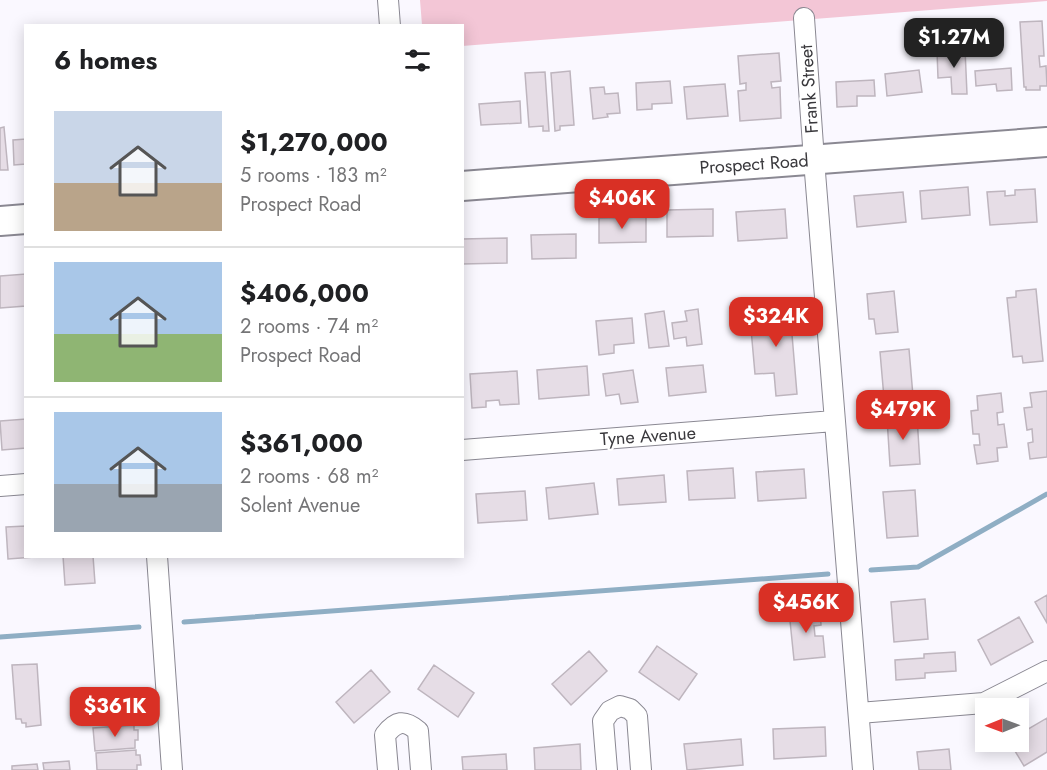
<!DOCTYPE html>
<meta charset="utf-8">
<style>
body{margin:0;font-family:Jost,sans-serif;background:#f2f2f2;color:#202124;height:100vh;display:flex;flex-direction:column;font-size:22px;white-space:nowrap}
*{box-sizing:border-box;margin:0}
p{font-size:20px;color:#757577}
.icon{flex:none;width:33px;height:33px;fill:none;stroke:currentColor;stroke-width:2;stroke-linecap:round;stroke-linejoin:round}
.map{position:relative;flex:1;overflow:hidden}
.sheet{position:absolute;left:24px;top:24px;width:440px;height:534px;display:flex;flex-direction:column;background:#fff;border-radius:0px;box-shadow:0 3px 15px #0003}
.sheet>*{flex:none}
.needle{width:39px;rotate:269deg}
.tools{position:absolute;left:975px;top:698px;display:grid;gap:12px}
.tools a{display:grid;place-items:center;width:54px;height:54px;border-radius:0px;background:#fff;box-shadow:0 3px 15px #0003;font-size:30px}
.price{position:absolute;translate:-50% -51px;padding:0 14px;border-radius:12px;background:#d93025;color:#fff;font-size:20px;line-height:39px;filter:drop-shadow(0 2px 3px #0008)}
.price::after{content:'';position:absolute;left:50%;top:36px;width:18px;height:14px;margin-left:-9px;background:inherit;clip-path:polygon(0 0,100% 0,50% 100%)}
.price.active{background:#222;color:#fff}
ul{padding:0;list-style:none}
li{display:flex;align-items:center;gap:18px;height:150px;padding:0 30px}
li+li{border-top:2px solid #e0e0e0}
li span{display:grid;place-items:center;flex:none;width:168px;height:120px;border-radius:0px;color:#555}
li>.icon{margin-inline-start:auto}
span .icon{width:72px;height:72px;fill:#fffc;stroke-width:1}
li b{font-size:26px}
h2{display:flex;justify-content:space-between;align-items:center;height:72px;padding:0 30px;font-size:26px}
.map>svg:first-child{display:block}
</style>
<div class="map">
<svg width="1047" height="770" viewBox="0 0 1047 770">
<rect width="100%" height="100%" fill="#faf8ff"/>
<path fill="#f3c6d6" d="M 420,0 L 1047,0 L 1047,1 L 462,46 L 462,26 L 422,25 Z"/>
<g fill="none" stroke-linecap="round" stroke-linejoin="round">
<path stroke="#8faec4" stroke-width="5" d="M 871,570 L 918,567 L 1047,494
M 184,622 L 828,574
M 0,637 L 139,627"/>
</g>
<path fill="#e6dde6" stroke="#beb5be" stroke-width="1.5" d="M 1042,21 L 1044,56 L 1039,56 L 1040,67 L 1046,66 L 1047,86 L 1040,86 L 1040,90 L 1026,90 L 1026,87 L 1024,87 L 1020,22 Z
M 965,49 L 967,94 L 952,94 L 951,77 L 938,78 L 937,51 Z
M 779,53 L 781,81 L 771,82 L 772,88 L 780,87 L 781,118 L 740,121 L 738,91 L 746,90 L 746,83 L 740,84 L 738,56 Z
M 1011,68 L 1012,90 L 997,91 L 996,84 L 976,86 L 975,71 Z
M 919,70 L 922,92 L 887,96 L 885,74 Z
M 570,71 L 574,125 L 560,126 L 560,130 L 555,131 L 551,73 Z
M 545,72 L 549,131 L 543,131 L 543,126 L 529,127 L 525,73 Z
M 874,80 L 875,96 L 857,96 L 857,106 L 837,107 L 836,82 Z
M 670,81 L 672,103 L 652,104 L 652,109 L 637,110 L 636,83 Z
M 725,84 L 728,116 L 687,119 L 684,87 Z
M 604,87 L 605,94 L 618,93 L 620,113 L 607,114 L 608,117 L 593,119 L 590,88 Z
M 520,101 L 521,123 L 481,125 L 479,104 Z
M 4,127 L 8,170 L 0,170 L 0,128 Z
M 26,139 L 26,164 L 14,165 L 13,140 Z
M 968,187 L 970,215 L 922,219 L 920,191 Z
M 1035,189 L 1037,222 L 990,225 L 987,192 L 1005,191 L 1005,196 L 1015,195 L 1015,190 Z
M 903,192 L 906,222 L 857,227 L 854,196 Z
M 713,209 L 713,236 L 667,237 L 667,210 Z
M 785,209 L 787,238 L 738,241 L 736,212 Z
M 646,217 L 646,242 L 599,243 L 599,218 Z
M 576,234 L 576,258 L 532,259 L 531,235 Z
M 507,238 L 507,263 L 462,264 L 462,239 Z
M 26,274 L 26,306 L 0,308 L 0,276 Z
M 1036,289 L 1043,361 L 1023,363 L 1022,356 L 1013,357 L 1007,298 L 1016,297 L 1016,291 Z
M 894,291 L 898,332 L 876,334 L 874,319 L 869,319 L 867,294 Z
M 789,299 L 797,394 L 776,396 L 774,373 L 755,374 L 751,329 L 769,328 L 767,301 Z
M 698,309 L 702,344 L 687,346 L 686,337 L 674,339 L 672,323 L 687,321 L 685,311 Z
M 664,311 L 669,346 L 649,348 L 645,314 Z
M 632,318 L 634,343 L 614,345 L 614,353 L 599,355 L 596,321 Z
M 909,349 L 913,396 L 884,398 L 880,352 Z
M 703,365 L 706,392 L 669,396 L 666,368 Z
M 587,366 L 589,395 L 539,399 L 537,370 Z
M 633,370 L 638,402 L 621,404 L 619,394 L 606,396 L 603,374 Z
M 517,371 L 519,404 L 500,405 L 499,400 L 486,401 L 486,407 L 472,408 L 470,374 Z
M 1047,391 L 1047,457 L 1030,459 L 1028,443 L 1033,442 L 1032,429 L 1027,430 L 1024,408 L 1032,407 L 1030,393 Z
M 1001,393 L 1003,412 L 997,413 L 998,425 L 1004,424 L 1007,447 L 997,448 L 998,461 L 977,464 L 974,445 L 980,445 L 979,434 L 973,434 L 971,411 L 978,410 L 977,396 Z
M 917,417 L 920,464 L 890,466 L 887,418 Z
M 26,419 L 26,448 L 2,450 L 0,421 Z
M 733,468 L 735,498 L 689,500 L 687,471 Z
M 804,469 L 806,498 L 758,501 L 756,472 Z
M 664,475 L 666,502 L 619,505 L 617,479 Z
M 594,483 L 598,514 L 549,519 L 546,488 Z
M 915,490 L 918,536 L 887,538 L 883,492 Z
M 525,491 L 527,520 L 478,523 L 476,494 Z
M 26,526 L 26,556 L 49,556 L 8,559 L 6,527 Z
M 63,556 L 93,556 L 95,583 L 65,585 Z
M 1047,595 L 1047,623 L 1035,602 Z
M 925,599 L 928,639 L 894,642 L 891,602 Z
M 820,608 L 821,625 L 814,626 L 815,636 L 823,636 L 825,657 L 794,660 L 789,611 Z
M 1019,617 L 1033,642 L 991,665 L 978,640 Z
M 657,646 L 697,674 L 679,700 L 639,672 Z
M 589,651 L 607,671 L 571,705 L 552,684 Z
M 955,652 L 956,671 L 925,673 L 925,678 L 896,680 L 895,660 L 924,658 L 924,654 Z
M 37,664 L 41,725 L 26,727 L 26,723 L 22,723 L 21,719 L 16,719 L 12,665 Z
M 434,665 L 474,693 L 458,717 L 418,689 Z
M 371,670 L 390,692 L 354,723 L 336,702 Z
M 1047,718 L 1047,752 L 1024,766 L 1009,741 L 1018,741 L 1018,735 Z
M 134,725 L 134,730 L 138,730 L 138,740 L 135,740 L 135,748 L 95,751 L 93,728 Z
M 825,727 L 826,756 L 774,759 L 773,729 Z
M 741,739 L 743,765 L 687,770 L 684,744 Z
M 580,744 L 581,770 L 535,770 L 534,748 Z
M 949,749 L 951,770 L 919,770 L 917,752 Z
M 136,750 L 136,755 L 140,755 L 141,765 L 137,765 L 137,770 L 97,770 L 96,753 Z
M 506,754 L 507,770 L 463,770 L 462,757 Z
M 69,761 L 70,770 L 44,770 L 43,763 Z
M 37,764 L 38,770 L 12,770 L 12,766 Z"/>
<g fill="none" stroke-linecap="round" stroke-linejoin="round">
<g stroke="#8a8892" stroke-width="22">
<path id="minor" d="M 388,0 L 390,26
M 804,18 L 814,160 L 863,770
M 462,450 L 834,421
M 0,486 L 26,484
M 157,556 L 172,770
M 859,713 L 984,703 L 1047,671
M 388,770 L 385,735 C 396,721 404,719 418,731 L 421,770
M 607,770 L 603,721 L 610,711 L 620,706 L 630,709 L 637,716 L 641,770"/>
</g>
<g stroke="#8a8892" stroke-width="32">
<path id="secondary" d="M 462,186 L 1047,142
M 0,221 L 26,219"/>
</g>
<use href="#minor" stroke="#fff" stroke-width="20"/>
<use href="#secondary" stroke="#fff" stroke-width="28"/>
</g>
<g text-anchor="middle" dominant-baseline="central" stroke-width="4.5" stroke-linejoin="round" paint-order="stroke">
<g font-size="18" fill="#39383c" stroke="#fff">
<text transform="translate(809 89) rotate(-94)">Frank Street</text>
<text transform="translate(754 164) rotate(-4)">Prospect Road</text>
<text transform="translate(648 436) rotate(-4)">Tyne Avenue</text>
</g>
</g>
</svg>
<div class="tools">
<a><svg class="needle" viewBox="-14 -14 28 28"><path d="M0-13l5 13h-10z" fill="#e53935"/><path d="M0 13l5-13h-10z" fill="#757577"/></svg></a>
</div>
<b class="price active" style="left:954px;top:69px">$1.27M</b>
<b class="price" style="left:622px;top:230px">$406K</b>
<b class="price" style="left:776px;top:348px">$324K</b>
<b class="price" style="left:903px;top:441px">$479K</b>
<b class="price" style="left:806px;top:634px">$456K</b>
<b class="price" style="left:115px;top:738px">$361K</b>
<section class="sheet">
<h2>6 homes<svg class="icon" aria-label="filters" viewBox="0 0 24 24"><path d="M4 7h16M4 17h16"/><circle cx="9" cy="7" r="2"/><circle cx="15" cy="17" r="2"/></svg></h2>
<ul>
<li><span style="background:linear-gradient(#c9d6e8 60%,#b9a48a 0)"><svg class="icon" aria-label="home" viewBox="0 0 24 24"><path d="M3 11l9-7 9 7M6 9v11h12V9"/></svg></span><div><b>$1,270,000</b><p>5 rooms · 183 m²</p><p>Prospect Road</p></div></li>
<li><span style="background:linear-gradient(#a9c7e8 60%,#8fb573 0)"><svg class="icon" aria-label="home" viewBox="0 0 24 24"><path d="M3 11l9-7 9 7M6 9v11h12V9"/></svg></span><div><b>$406,000</b><p>2 rooms · 74 m²</p><p>Prospect Road</p></div></li>
<li><span style="background:linear-gradient(#a9c7e8 60%,#9aa5b1 0)"><svg class="icon" aria-label="home" viewBox="0 0 24 24"><path d="M3 11l9-7 9 7M6 9v11h12V9"/></svg></span><div><b>$361,000</b><p>2 rooms · 68 m²</p><p>Solent Avenue</p></div></li>
</ul>
</section>
</div>
